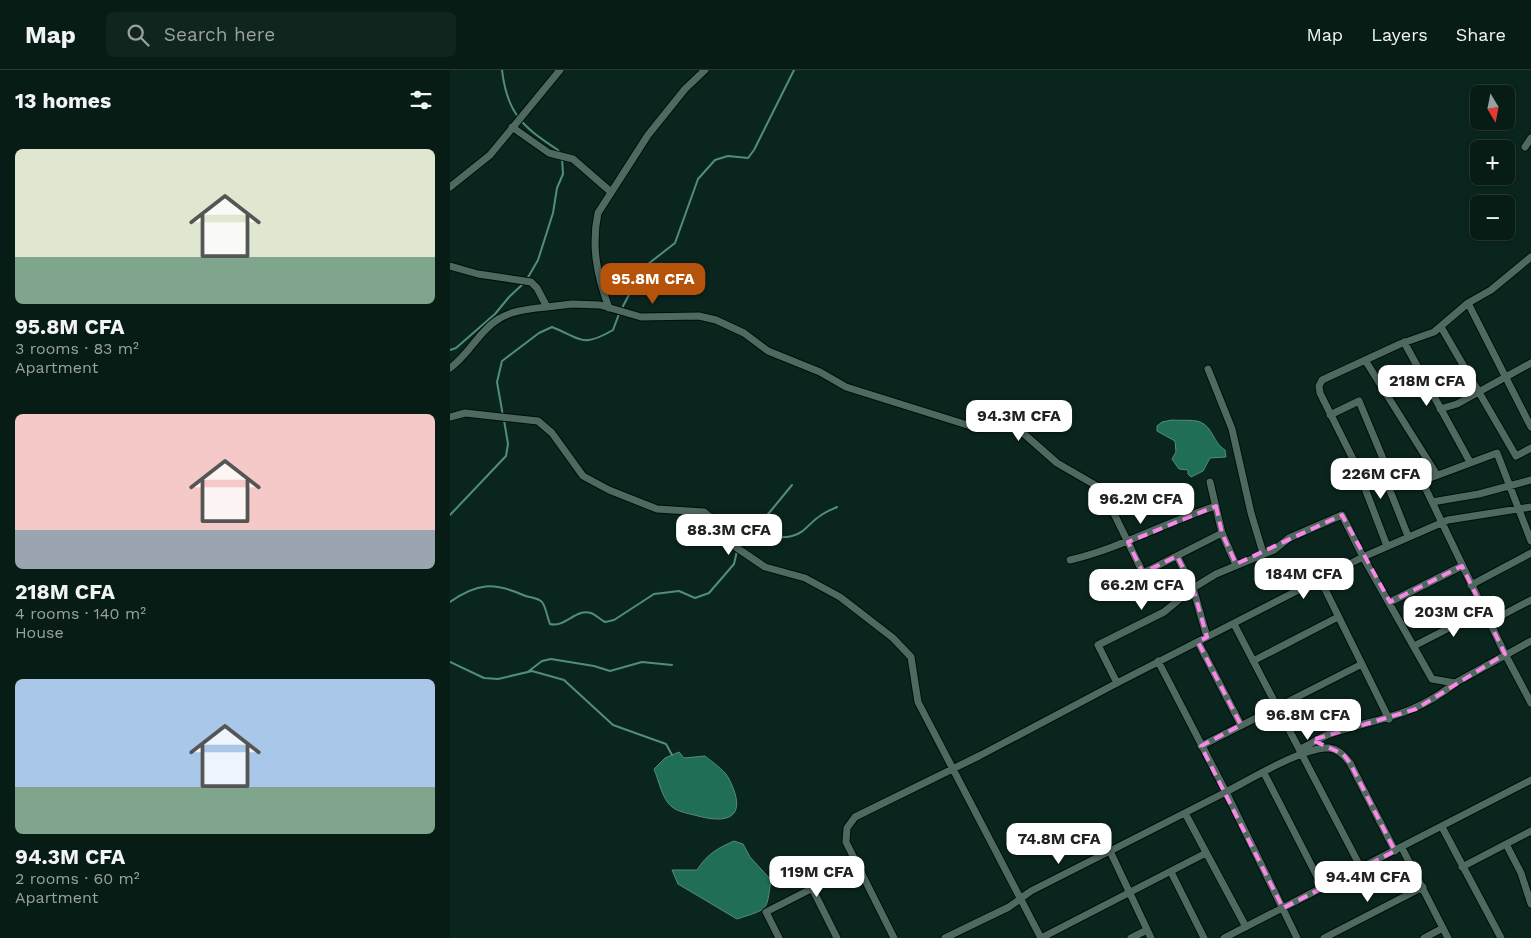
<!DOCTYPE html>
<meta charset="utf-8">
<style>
body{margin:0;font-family:"Work Sans",sans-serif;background:#11251f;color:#f1f3f6;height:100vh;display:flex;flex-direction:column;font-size:19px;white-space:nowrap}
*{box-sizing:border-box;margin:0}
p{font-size:16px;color:#98a1a1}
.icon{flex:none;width:28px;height:28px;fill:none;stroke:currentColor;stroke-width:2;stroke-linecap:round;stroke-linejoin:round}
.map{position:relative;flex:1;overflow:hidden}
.side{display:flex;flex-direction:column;background:#081c16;width:450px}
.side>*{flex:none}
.needle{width:32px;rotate:170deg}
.buttons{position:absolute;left:1020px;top:15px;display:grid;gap:10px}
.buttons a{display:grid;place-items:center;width:45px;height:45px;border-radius:8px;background:#081c16;box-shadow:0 1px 4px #0004,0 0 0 1px #293a35;font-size:25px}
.price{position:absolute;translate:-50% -42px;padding:0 11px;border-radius:10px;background:#fff;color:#222;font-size:16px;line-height:32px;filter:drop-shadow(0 1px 2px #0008)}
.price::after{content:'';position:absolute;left:50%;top:30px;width:15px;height:11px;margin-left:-8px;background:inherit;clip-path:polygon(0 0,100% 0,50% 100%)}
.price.on{background:#b45309;color:#fff}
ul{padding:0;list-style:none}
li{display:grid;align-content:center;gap:10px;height:265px;padding:0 15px}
li span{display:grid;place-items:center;height:155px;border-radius:8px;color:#555}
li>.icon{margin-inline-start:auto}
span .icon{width:90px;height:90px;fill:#fffc;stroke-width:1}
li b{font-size:21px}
h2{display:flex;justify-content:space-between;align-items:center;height:60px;padding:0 15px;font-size:21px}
header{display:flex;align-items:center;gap:30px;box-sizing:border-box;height:70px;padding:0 25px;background:#081c16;border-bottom:1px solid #293a35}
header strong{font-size:24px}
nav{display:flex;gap:28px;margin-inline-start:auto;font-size:18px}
.search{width:350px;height:45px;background:#11251f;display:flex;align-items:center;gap:12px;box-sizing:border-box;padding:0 18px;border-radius:8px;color:#98a1a1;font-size:19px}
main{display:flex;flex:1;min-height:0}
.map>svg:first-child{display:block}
</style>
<header>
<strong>Map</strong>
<div class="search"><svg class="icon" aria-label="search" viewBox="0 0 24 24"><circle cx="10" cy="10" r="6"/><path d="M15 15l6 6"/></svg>Search here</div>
<nav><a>Map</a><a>Layers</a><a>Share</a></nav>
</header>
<main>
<section class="side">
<h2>13 homes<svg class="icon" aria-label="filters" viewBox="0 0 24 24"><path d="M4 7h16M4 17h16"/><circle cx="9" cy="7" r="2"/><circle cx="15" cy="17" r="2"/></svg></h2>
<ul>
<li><span style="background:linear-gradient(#dfe7d0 70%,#7fa58c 0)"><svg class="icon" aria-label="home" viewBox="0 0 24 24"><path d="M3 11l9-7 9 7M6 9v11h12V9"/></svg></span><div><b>95.8M CFA</b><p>3 rooms · 83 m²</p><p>Apartment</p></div></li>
<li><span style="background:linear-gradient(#f6c9c9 75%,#9aa5b1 0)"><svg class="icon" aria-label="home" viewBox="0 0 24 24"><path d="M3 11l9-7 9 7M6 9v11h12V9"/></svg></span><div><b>218M CFA</b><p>4 rooms · 140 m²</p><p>House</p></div></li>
<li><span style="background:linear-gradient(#a9c7e8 70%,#7fa58c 0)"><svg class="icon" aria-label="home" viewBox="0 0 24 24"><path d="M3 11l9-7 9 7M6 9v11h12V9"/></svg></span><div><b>94.3M CFA</b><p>2 rooms · 60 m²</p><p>Apartment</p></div></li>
</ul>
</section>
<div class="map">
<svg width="1081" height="868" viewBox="0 0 1081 868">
<rect width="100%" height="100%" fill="#0a251d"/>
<path fill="#206d58" stroke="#528d7c" d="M 722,350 C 731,351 742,349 750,352 C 763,357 763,373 775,380 L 776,387 L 760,388 L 753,401 L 741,407 L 738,404 L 738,400 L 729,399 L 722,389 L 726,382 L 725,371 L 707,361 L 707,356 L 712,352 Z
M 229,682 L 234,688 L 255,686 C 262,692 273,699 278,707 C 296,741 286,756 248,746 C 241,744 228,742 222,737 C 212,729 209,711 204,699 L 215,688 Z
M 284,771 L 293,774 L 300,787 L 321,810 C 316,842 320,838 287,849 L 228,814 L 222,800 L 247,800 C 257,784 268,778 284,771 Z"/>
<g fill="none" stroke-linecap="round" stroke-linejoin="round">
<path stroke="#528d7c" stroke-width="2" d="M 52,0 C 57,44 73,57 108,80 L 110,84
M 77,209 L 88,190 L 103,143 L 107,118 L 113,104 L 112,88
M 171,240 L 193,198 L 225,173 L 248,109 L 265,90 L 278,86 L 298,88 L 304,80 L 344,0
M 0,280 L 6,278 L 45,244 L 59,227 L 74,213
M 53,346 L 47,312 L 52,291 L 89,263 L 102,257 C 132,269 132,278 163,260 L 169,244
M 0,445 L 56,386 L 58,374 L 54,350
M 295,469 L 297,463 L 319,443 L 342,415
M 289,477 C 306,456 322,472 342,466 C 355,463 360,452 370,446 C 375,442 381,440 387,437
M 0,532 C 27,513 44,512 73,525 C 79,528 87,527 92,532 C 96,537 97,547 100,554 C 115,558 126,538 141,543 C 146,545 151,550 155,552 L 164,550 L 204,524 L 229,521 L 245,528 L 259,523 L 284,494 L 287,481
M 0,592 L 34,608 L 48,609 L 82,601 L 114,610 L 163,655 L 216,674 L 222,685
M 79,601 L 92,591 L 101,589 L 144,596 L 160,601 L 192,592 L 222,595"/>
<g stroke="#000e07" stroke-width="9">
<path id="minor" d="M 62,57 L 99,83 L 123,89 L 161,122
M 1075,77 L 1081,68
M 0,117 L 40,85 L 110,0
M 0,196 L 28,204 L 81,212 L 87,218 L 97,237 L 122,234 L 150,235 L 191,247 L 249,246 L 266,250 L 294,263 L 318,281 L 370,302 L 396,317 L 527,358 L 565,356 L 607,393 L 652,419 L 693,503 L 772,463
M 1018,233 L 1081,357
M 159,238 C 147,206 141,176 148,143 L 198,65 L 235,19 L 255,0
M 991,257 L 1066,386 L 1081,378
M 954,272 L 1020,392
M 915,290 L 987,405
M 0,298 C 19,285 28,262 47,250 C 62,240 80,239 97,237
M 758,299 L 782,359 L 801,443 L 813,483
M 990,339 L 1007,334 L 1081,293
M 880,345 L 909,331 L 939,403 L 935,408 L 958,466
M 0,347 L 15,343 L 88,351 L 102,363 L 133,406 L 159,420 L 207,439 L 254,442 L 270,455 L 276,467 L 287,478 L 315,497 L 355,508 L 390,527 L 443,568 L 461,587 L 468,632 L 591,868
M 760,412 L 772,463 L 786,495
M 982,432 L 1029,424 L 1081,410
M 1081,471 L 1047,383 L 972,411 L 1055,584 L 1081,633
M 937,476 L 906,395 L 870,323 L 869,316 L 872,310 L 950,274 L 984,262 L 1018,233 L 1041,220 L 1081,187
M 727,486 L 743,518 L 757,567
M 620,490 C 671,478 716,452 766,436
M 870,509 L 939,649
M 1021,515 L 1081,483
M 940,532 L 1012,496
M 1039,552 L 1081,530
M 784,554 L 911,798
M 748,572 L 791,655
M 964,576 L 1034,540
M 708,591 L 776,722 C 799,710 855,676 879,678 C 889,679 895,686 900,693 L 945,781
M 803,591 L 888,547
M 667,613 L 648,575 L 714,542 L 743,518 L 766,504 L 824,480 L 839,468 L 892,445 L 913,487 L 998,450 L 1081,437
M 751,676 L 912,594
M 850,679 C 859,675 868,669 877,665 C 926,648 962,648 1005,613
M 814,703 L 873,818
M 735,743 L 796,857
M 992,757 L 1051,868
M 1056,774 L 1071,803 L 1081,834
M 952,778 L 998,868
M 1012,797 L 1081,761
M 721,802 L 754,868
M 362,818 L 387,868
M 329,868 L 316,842 L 408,795
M 444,868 L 396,772 L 397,758 L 405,747 L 529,686 L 667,613 L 913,487 L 982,609 L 1005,613 L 1081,571
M 495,868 L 559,837 L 581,821 L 660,781
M 591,868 L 756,783
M 681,868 L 697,860
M 701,868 L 660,781 L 776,722 L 847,868
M 774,868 L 1081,710
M 874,868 L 973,817
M 974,868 L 993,858"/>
</g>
<use href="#minor" stroke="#4e695f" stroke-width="7"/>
</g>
<path fill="none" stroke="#f987e8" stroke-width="4" stroke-dasharray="10 6" stroke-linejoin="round" d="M 766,436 L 772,463 L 786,494 L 892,445 L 940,532 L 1012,496 L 1055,584 L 966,639 L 862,670 L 893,684 L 900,693 L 945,781 L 833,838 L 751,676 L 791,655 L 748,572 L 757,567 L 743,518 L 727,486 L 693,503 L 678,472 Z"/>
</svg>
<div class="buttons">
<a><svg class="needle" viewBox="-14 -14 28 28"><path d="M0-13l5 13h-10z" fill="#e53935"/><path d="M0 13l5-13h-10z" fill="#98a1a1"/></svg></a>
<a>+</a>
<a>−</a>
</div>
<b class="price on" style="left:203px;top:235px">95.8M CFA</b>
<b class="price" style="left:977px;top:337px">218M CFA</b>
<b class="price" style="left:569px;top:372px">94.3M CFA</b>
<b class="price" style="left:931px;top:430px">226M CFA</b>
<b class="price" style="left:691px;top:455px">96.2M CFA</b>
<b class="price" style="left:279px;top:486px">88.3M CFA</b>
<b class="price" style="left:854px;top:530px">184M CFA</b>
<b class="price" style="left:692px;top:541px">66.2M CFA</b>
<b class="price" style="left:1004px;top:568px">203M CFA</b>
<b class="price" style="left:858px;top:671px">96.8M CFA</b>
<b class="price" style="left:609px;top:795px">74.8M CFA</b>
<b class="price" style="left:367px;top:828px">119M CFA</b>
<b class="price" style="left:918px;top:833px">94.4M CFA</b>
</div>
</main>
